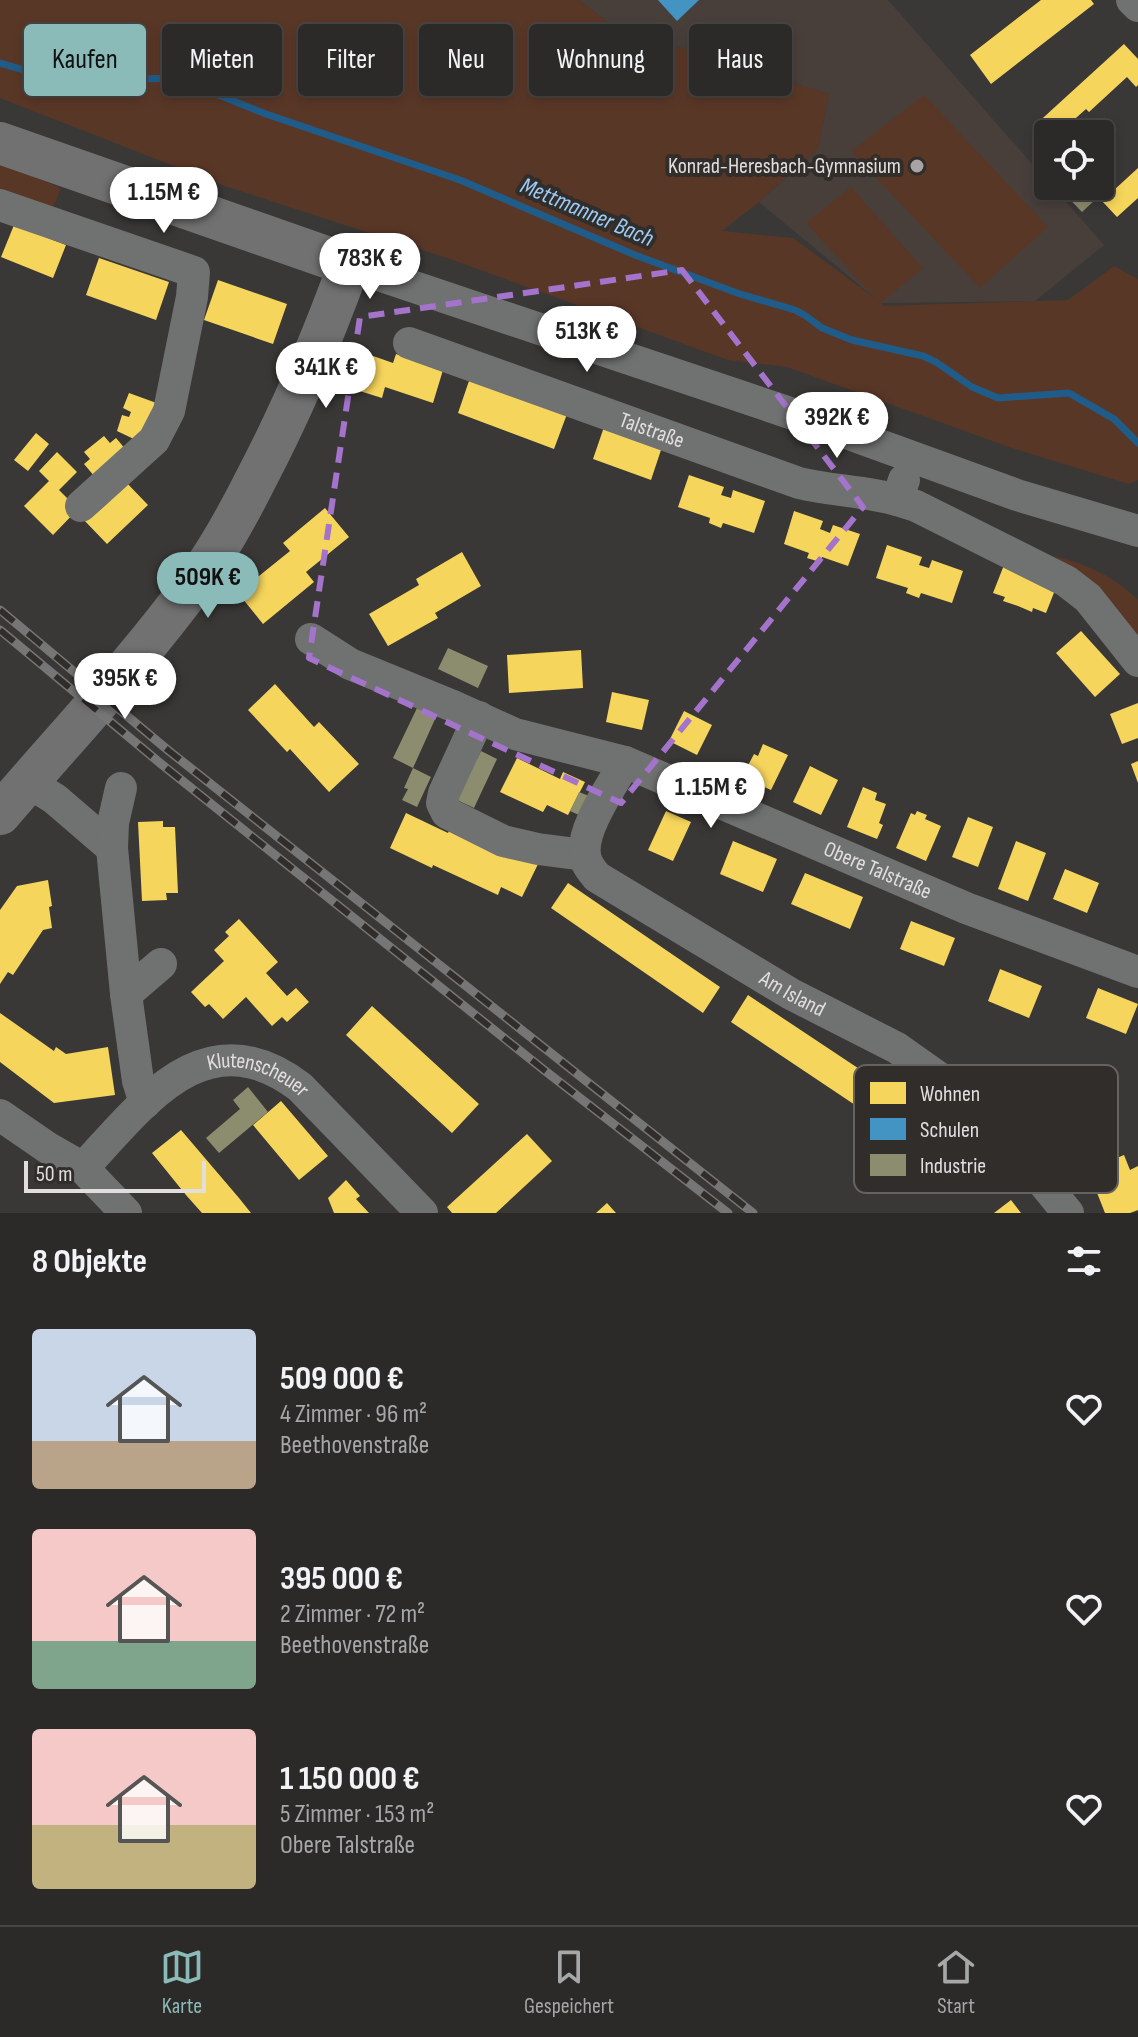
<!DOCTYPE html>
<html lang="de">
<meta charset="utf-8">
<style>
body{margin:0;font-family:"Sofia Sans Condensed",sans-serif;background:#343230;color:#f1f3f6;height:100vh;display:flex;flex-direction:column;font-size:30px;white-space:nowrap}
*{box-sizing:border-box;margin:0}
p{font-size:26px;color:#a6a7a8}
.icon{flex:none;width:44px;height:44px;fill:none;stroke:currentColor;stroke-width:2;stroke-linecap:round;stroke-linejoin:round}
.map{position:relative;height:1213px;overflow:hidden}
.side{display:flex;flex-direction:column;background:#2c2a28;flex:1}
.side>*{flex:none}
.hud{position:absolute;left:24px;top:24px;width:1090px;height:72px;display:flex;gap:16px}
.controls{position:absolute;left:1034px;top:120px;display:grid;gap:16px}
.controls a{display:grid;place-items:center;width:80px;height:80px;border-radius:8px;background:#2c2a28;box-shadow:0 4px 12px #0003,0 0 0 2px #484645;font-size:40px}
.scale{position:absolute;left:24px;bottom:20px;width:182px;box-sizing:border-box;padding-left:8px;border:4px solid #e1dedd;border-top:0;font-size:22px;line-height:28px;white-space:nowrap;color:#e1dedd;-webkit-text-stroke:6px #312d2b;paint-order:stroke}
.price{position:absolute;translate:-50% -68px;padding:0 18px;border-radius:28px;background:#fff;color:#222;font-size:26px;line-height:52px;filter:drop-shadow(0 2px 4px #0008)}
.price::after{content:'';position:absolute;left:50%;top:48px;width:24px;height:18px;margin-left:-12px;background:inherit;clip-path:polygon(0 0,100% 0,50% 100%)}
.price.active{background:#8bbbb9;color:#111}
ul{padding:0;list-style:none}
li{display:flex;align-items:center;gap:24px;height:200px;padding:0 32px}
li span{display:grid;place-items:center;flex:none;width:224px;height:160px;border-radius:8px;color:#555}
li>.icon{margin-inline-start:auto}
span .icon{width:96px;height:96px;fill:#fffc;stroke-width:1}
li b{font-size:34px}
h2{display:flex;justify-content:space-between;align-items:center;height:96px;padding:0 32px;font-size:34px}
.tag{padding:0 28px;border-radius:8px;background:#2c2a28;box-shadow:0 4px 12px #0003,0 0 0 2px #484645;font-size:28px;line-height:72px}
.tag.active{background:#8bbbb9;color:#111}
.tabs{display:flex;justify-content:space-around;align-items:center;height:112px;border-top:2px solid #484645;background:#2c2a28;font-size:22px;color:#a6a7a8}
.tabs a{display:grid;justify-items:center;gap:4px}
.tabs .active{color:#8bbbb9}
.map>svg:first-child{display:block}
</style>
<div class="map">
<svg width="1138" height="1213" viewBox="0 0 1138 1213">
<rect width="100%" height="100%" fill="#3a3836"/>
<path fill="#483f3b" d="M 579,0 L 888,0 L 1048,182 L 1048,186 L 1052,186 L 1104,245 L 1035,301 L 881,303 L 759,202 L 818,149 L 829,94 L 614,27 Z"/>
<path fill="#593727" d="M 0,0 L 579,0 L 614,27 L 829,94 L 818,149 L 759,202 L 722,231 L 793,238 L 876,299 L 806,223 L 851,187 L 923,268 L 881,303 L 884,306 L 1068,300 L 1114,266 L 1138,279 L 1138,480 L 1129,484 L 1012,448 L 787,367 L 728,360 L 450,259 L 225,186 L 0,98 Z
M 924,95 L 1048,227 L 980,288 L 851,151 Z
M 0,163 L 61,188 L 52,210 L 0,191 Z
M 1057,557 C 1089,565 1115,577 1138,600 L 1138,643 L 1059,566 Z"/>
<path fill="#f6d55c" d="M 1041,0 L 1091,0 L 1094,4 L 991,84 L 970,55 Z
M 1124,44 L 1138,59 L 1138,85 L 1136,87 L 1127,77 L 1089,112 L 1086,109 L 1058,134 L 1048,134 L 1048,144 L 1033,127 Z
M 1138,168 L 1138,198 L 1117,217 L 1102,201 Z
M 14,225 L 66,245 L 53,278 L 1,257 Z
M 99,258 L 169,282 L 156,320 L 86,295 Z
M 218,280 L 287,304 L 273,344 L 204,320 Z
M 359,351 L 393,363 L 396,354 L 443,370 L 433,403 L 385,387 L 382,398 L 347,387 Z
M 470,378 L 567,414 L 554,449 L 458,413 Z
M 129,393 L 162,405 L 138,441 L 117,431 L 122,415 L 129,417 L 131,412 L 123,408 Z
M 604,427 L 662,447 L 651,480 L 593,459 Z
M 36,433 L 49,444 L 28,471 L 14,460 Z
M 104,436 L 110,443 L 116,438 L 127,451 L 95,477 L 84,464 L 90,459 L 84,452 Z
M 57,452 L 77,472 L 59,490 L 78,509 L 53,535 L 24,506 L 49,481 L 39,471 Z
M 689,475 L 724,487 L 721,495 L 731,498 L 733,490 L 765,501 L 754,533 L 723,523 L 721,528 L 709,523 L 710,518 L 678,507 Z
M 123,479 L 148,505 L 107,544 L 82,518 Z
M 325,508 L 349,537 L 306,572 L 314,582 L 263,624 L 238,593 L 290,551 L 283,543 Z
M 794,511 L 823,521 L 820,529 L 830,533 L 833,525 L 860,534 L 848,566 L 822,557 L 820,562 L 807,558 L 809,553 L 784,544 Z
M 887,545 L 922,557 L 919,565 L 929,568 L 932,560 L 963,571 L 952,603 L 921,593 L 919,598 L 906,593 L 908,588 L 876,578 Z
M 462,552 L 481,586 L 435,613 L 438,618 L 388,646 L 369,614 L 419,585 L 416,579 Z
M 1004,565 L 1057,585 L 1046,613 L 1033,608 L 1032,612 L 1018,606 L 1003,601 L 1005,597 L 993,593 Z
M 1081,631 L 1120,674 L 1095,697 L 1056,653 Z
M 581,650 L 583,688 L 509,693 L 507,655 Z
M 275,684 L 314,727 L 319,722 L 359,764 L 329,792 L 290,749 L 287,752 L 248,710 Z
M 612,692 L 649,700 L 642,730 L 606,722 Z
M 1138,703 L 1138,738 L 1122,744 L 1110,714 Z
M 684,711 L 712,725 L 697,755 L 669,741 Z
M 763,744 L 788,755 L 771,790 L 742,777 L 754,754 L 758,756 Z
M 517,758 L 560,779 L 563,772 L 585,782 L 568,815 L 547,805 L 543,812 L 500,792 Z
M 1138,761 L 1138,783 L 1131,764 Z
M 810,766 L 838,780 L 821,815 L 793,802 Z
M 863,787 L 877,793 L 875,800 L 886,804 L 879,823 L 883,825 L 877,839 L 847,827 Z
M 666,811 L 691,822 L 673,861 L 648,850 Z
M 917,811 L 927,815 L 925,819 L 941,826 L 926,861 L 896,848 L 911,813 L 915,815 Z
M 406,813 L 448,833 L 450,829 L 539,862 L 522,897 L 501,887 L 498,895 L 433,865 L 432,868 L 390,848 Z
M 968,817 L 993,827 L 978,867 L 952,857 Z
M 163,821 L 163,827 L 175,827 L 178,893 L 166,893 L 167,900 L 142,901 L 138,822 Z
M 733,841 L 777,859 L 763,892 L 720,874 Z
M 1016,841 L 1046,853 L 1028,901 L 998,889 Z
M 1065,869 L 1099,883 L 1087,913 L 1053,899 Z
M 805,873 L 863,897 L 850,929 L 791,904 Z
M 48,880 L 52,906 L 49,907 L 52,928 L 43,930 L 13,975 L 8,972 L 0,984 L 0,910 L 17,886 Z
M 568,883 L 720,987 L 703,1013 L 551,908 Z
M 239,919 L 278,962 L 266,973 L 287,996 L 296,988 L 309,1002 L 287,1022 L 282,1017 L 272,1026 L 246,997 L 223,1019 L 209,1004 L 205,1007 L 191,992 L 224,961 L 214,950 L 229,936 L 225,932 Z
M 911,921 L 955,938 L 944,966 L 900,949 Z
M 1000,969 L 1042,986 L 1029,1018 L 988,1001 Z
M 1098,988 L 1138,1004 L 1126,1034 L 1086,1018 Z
M 748,995 L 900,1096 L 882,1123 L 731,1022 Z
M 372,1006 L 479,1104 L 452,1133 L 346,1035 Z
M 0,1013 L 54,1051 L 56,1047 L 66,1054 L 108,1047 L 115,1095 L 54,1103 L 0,1062 Z
M 281,1101 L 328,1156 L 299,1180 L 253,1125 Z
M 181,1130 L 239,1198 L 251,1213 L 202,1213 L 186,1195 L 152,1153 Z
M 527,1134 L 552,1161 L 496,1213 L 452,1213 L 447,1207 Z
M 1124,1155 L 1130,1170 L 1138,1166 L 1138,1210 L 1130,1213 L 1105,1213 L 1088,1170 Z
M 346,1180 L 360,1196 L 356,1199 L 369,1213 L 334,1213 L 328,1198 Z
M 1011,1200 L 1021,1213 L 994,1213 Z
M 607,1203 L 616,1213 L 596,1213 Z"/>
<path fill="#4393c3" d="M 658,0 L 699,0 L 677,21 Z"/>
<path fill="#8c8c6e" d="M 1048,151 L 1048,176 L 1036,163 Z
M 1057,186 L 1084,186 L 1096,199 L 1082,212 Z
M 448,648 L 488,666 L 478,688 L 438,669 Z
M 417,708 L 436,717 L 413,768 L 393,758 Z
M 481,751 L 497,759 L 474,808 L 455,799 L 474,760 L 476,761 Z
M 413,768 L 431,777 L 417,807 L 402,800 L 408,789 L 404,788 Z
M 579,792 L 589,796 L 579,815 L 570,811 Z
M 248,1087 L 268,1112 L 219,1153 L 206,1138 L 240,1109 L 233,1100 Z"/>
<g fill="none" stroke-linecap="round" stroke-linejoin="round">
<path stroke="#205c89" stroke-width="7" d="M 0,63 L 62,81 L 176,78 L 266,114 L 460,180 L 635,255 L 740,294 L 795,310 L 806,316 L 822,328 L 852,340 L 923,356 L 936,362 L 972,387 L 998,398 L 1069,393 L 1114,419 L 1138,443"/>
<g stroke="#707171" stroke-width="32">
<path d="M 1132,0 L 1138,6"/>
<path d="M 0,205 L 194,272 L 192,297 L 169,411 L 154,440 L 81,506"/>
<path d="M 349,265 L 805,418 L 1017,495 L 1138,531"/>
<path id="s1" d="M 409,343 L 799,483 C 832,491 865,491 897,500"/>
<path d="M 904,480 L 897,500 L 916,506 L 1066,581 L 1088,598 L 1138,661"/>
<path id="s2" d="M 311,639 L 350,664 L 453,706 L 515,734 L 625,762 L 966,908 L 1138,972"/>
<path d="M 479,717 L 444,793 L 442,803 L 447,813 L 503,841 L 538,849 L 584,855"/>
<path id="s3" d="M 625,762 C 612,786 581,829 585,855 C 586,864 591,870 597,877 L 791,994 L 897,1048 L 955,1089 L 1028,1164 L 1068,1213"/>
<path d="M 28,782 L 55,799 L 112,848"/>
<path d="M 121,788 L 113,823 L 112,848 L 126,994"/>
<path d="M 145,1103 L 138,1081 L 126,994 L 161,964"/>
<path d="M 0,1115 L 48,1148 L 83,1168 L 126,1213"/>
<path id="s4" d="M 83,1168 C 143,1104 205,1015 300,1087 L 422,1213"/>
</g>
<path stroke="#717172" stroke-width="42" d="M 0,143 L 349,265 C 323,337 293,408 257,477 C 239,513 220,548 196,581 C 136,663 66,737 0,814"/>
<g stroke="#767676" stroke-width="9">
<path id="rail" d="M 0,610 L 169,751 L 753,1213
M 0,630 L 160,763 L 544,1070 L 728,1213"/>
</g>
<use href="#rail" stroke="#312d2b" stroke-width="6" stroke-dasharray="18" stroke-linecap="butt"/>
</g>
<path fill="none" stroke="#a473cb" stroke-width="6" stroke-dasharray="16 10" stroke-linejoin="round" d="M 682,270 L 863,507 L 621,803 L 309,658 L 360,317 Z"/>
<circle fill="#a7a4a3" stroke="#312d2b" stroke-width="3" cx="917" cy="166" r="8"/>
<g text-anchor="middle" dominant-baseline="central" stroke-width="8" stroke-linejoin="round" paint-order="stroke">
<g font-size="22" fill="#e1dedd" stroke="#312d2b" text-anchor="end">
<text x="901" y="166">Konrad-Heresbach-Gymnasium</text>
</g>
<g font-size="22" fill="#e1dedd" stroke="#312d2b">
<text stroke="none"><textPath href="#s1" startOffset="258">Talstraße</textPath></text>
<text stroke="none"><textPath href="#s2" startOffset="614">Obere Talstraße</textPath></text>
<text stroke="none"><textPath href="#s3" startOffset="356">Am Island</textPath></text>
<text stroke="none"><textPath href="#s4" startOffset="218">Klutenscheuer</textPath></text>
</g>
<g font-size="24" font-style="italic" fill="#9bccf8" stroke="#312d2b">
<text transform="translate(587 212) rotate(23)">Mettmanner Bach</text>
</g>
</g>
<rect x="854" y="1065" width="264" height="128" rx="12" fill="#312d2b" stroke="#666260" stroke-width="2"/>
<rect x="870" y="1082" width="36" height="22" fill="#f6d55c"/>
<rect x="870" y="1118" width="36" height="22" fill="#4393c3"/>
<rect x="870" y="1154" width="36" height="22" fill="#8c8c6e"/>
<g font-size="22" fill="#e1dedd">
<text x="920" y="1101">Wohnen</text>
<text x="920" y="1137">Schulen</text>
<text x="920" y="1173">Industrie</text>
</g>
</svg>
<div class="controls">
<a><svg class="icon" aria-label="locate" viewBox="0 0 24 24"><circle cx="12" cy="12" r="6"/><path d="M12 2v4M12 18v4M2 12h4M18 12h4"/></svg></a>
</div>
<div class="scale">50 m</div>
<b class="price" style="left:164px;top:235px">1.15M €</b>
<b class="price" style="left:370px;top:301px">783K €</b>
<b class="price" style="left:587px;top:374px">513K €</b>
<b class="price" style="left:326px;top:410px">341K €</b>
<b class="price" style="left:837px;top:460px">392K €</b>
<b class="price active" style="left:208px;top:620px">509K €</b>
<b class="price" style="left:125px;top:721px">395K €</b>
<b class="price" style="left:711px;top:830px">1.15M €</b>
<div class="hud">
<a class="tag active">Kaufen</a>
<a class="tag">Mieten</a>
<a class="tag">Filter</a>
<a class="tag">Neu</a>
<a class="tag">Wohnung</a>
<a class="tag">Haus</a>
</div>
</div>
<section class="side">
<h2>8 Objekte<svg class="icon" aria-label="filters" viewBox="0 0 24 24"><path d="M4 7h16M4 17h16"/><circle cx="9" cy="7" r="2"/><circle cx="15" cy="17" r="2"/></svg></h2>
<ul>
<li><span style="background:linear-gradient(#c9d6e8 70%,#b9a48a 0)"><svg class="icon" aria-label="home" viewBox="0 0 24 24"><path d="M3 11l9-7 9 7M6 9v11h12V9"/></svg></span><div><b>509 000 €</b><p>4 Zimmer · 96 m²</p><p>Beethovenstraße</p></div><svg class="icon" aria-label="heart" viewBox="0 0 24 24"><path d="M12 20l-8-8c-3-5 5-10 8-4 3-6 11-1 8 4z"/></svg></li>
<li><span style="background:linear-gradient(#f6c9c9 70%,#7fa58c 0)"><svg class="icon" aria-label="home" viewBox="0 0 24 24"><path d="M3 11l9-7 9 7M6 9v11h12V9"/></svg></span><div><b>395 000 €</b><p>2 Zimmer · 72 m²</p><p>Beethovenstraße</p></div><svg class="icon" aria-label="heart" viewBox="0 0 24 24"><path d="M12 20l-8-8c-3-5 5-10 8-4 3-6 11-1 8 4z"/></svg></li>
<li><span style="background:linear-gradient(#f6c9c9 60%,#c2b280 0)"><svg class="icon" aria-label="home" viewBox="0 0 24 24"><path d="M3 11l9-7 9 7M6 9v11h12V9"/></svg></span><div><b>1 150 000 €</b><p>5 Zimmer · 153 m²</p><p>Obere Talstraße</p></div><svg class="icon" aria-label="heart" viewBox="0 0 24 24"><path d="M12 20l-8-8c-3-5 5-10 8-4 3-6 11-1 8 4z"/></svg></li>
</ul>
</section>
<nav class="tabs">
<a class="active"><svg class="icon" aria-label="map" viewBox="0 0 24 24"><path d="M3 6l6-2 6 2 6-2v14l-6 2-6-2-6 2zM9 4v14M15 6v14"/></svg>Karte</a>
<a><svg class="icon" aria-label="saved" viewBox="0 0 24 24"><path d="M7 4h10v16l-5-4-5 4z"/></svg>Gespeichert</a>
<a><svg class="icon" aria-label="home" viewBox="0 0 24 24"><path d="M3 11l9-7 9 7M6 9v11h12V9"/></svg>Start</a>
</nav>
